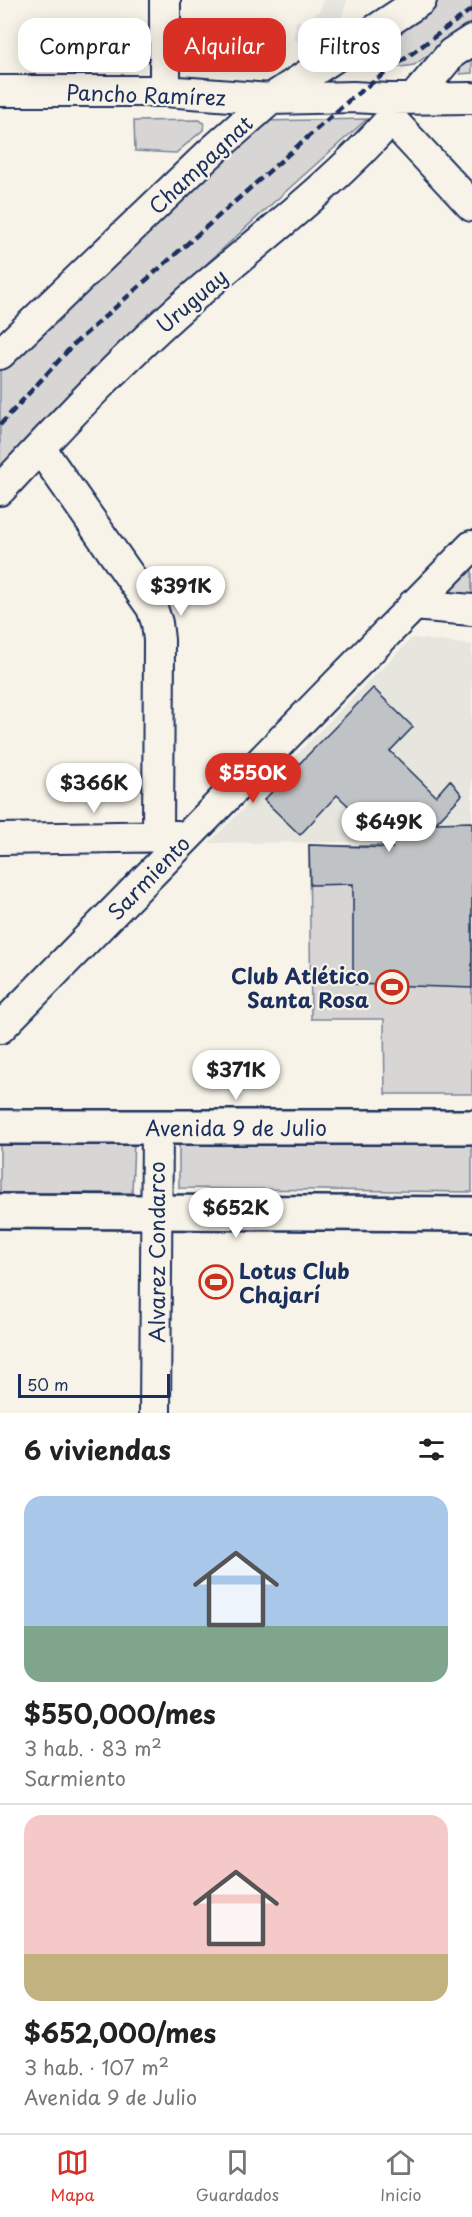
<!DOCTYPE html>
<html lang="es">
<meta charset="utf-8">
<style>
body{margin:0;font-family:"Playpen Sans",sans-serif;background:#f2f2f2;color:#222;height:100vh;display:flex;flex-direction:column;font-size:22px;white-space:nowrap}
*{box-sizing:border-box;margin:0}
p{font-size:20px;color:#767676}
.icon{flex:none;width:33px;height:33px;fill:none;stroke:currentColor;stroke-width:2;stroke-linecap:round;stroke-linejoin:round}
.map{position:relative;height:1413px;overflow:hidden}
.drawer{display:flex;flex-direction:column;background:#fff;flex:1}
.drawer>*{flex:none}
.banner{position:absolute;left:18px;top:18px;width:436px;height:54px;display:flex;gap:12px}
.scale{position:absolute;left:18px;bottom:15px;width:152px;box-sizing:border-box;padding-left:6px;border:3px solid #1b2f5e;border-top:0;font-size:16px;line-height:21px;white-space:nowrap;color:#1b2f5e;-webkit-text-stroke:4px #f7f3e8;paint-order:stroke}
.price{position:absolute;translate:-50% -51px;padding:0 14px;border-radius:21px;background:#fff;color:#222;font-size:20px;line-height:39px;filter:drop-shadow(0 2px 3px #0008)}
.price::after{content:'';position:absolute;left:50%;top:36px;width:18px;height:14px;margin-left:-9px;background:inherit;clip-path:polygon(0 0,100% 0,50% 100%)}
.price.active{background:#d93025;color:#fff}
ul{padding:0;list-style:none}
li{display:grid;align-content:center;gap:12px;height:318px;padding:0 24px}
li+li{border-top:2px solid #e0e0e0}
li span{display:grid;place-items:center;height:186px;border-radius:18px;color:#555}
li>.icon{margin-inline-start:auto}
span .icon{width:108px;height:108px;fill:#fffc;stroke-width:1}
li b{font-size:26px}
h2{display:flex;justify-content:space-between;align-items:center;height:72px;padding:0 24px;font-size:26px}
.pill{padding:0 21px;border-radius:18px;background:#fff;box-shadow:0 3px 15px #0003;font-size:21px;line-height:54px}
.pill.active{background:#d93025;color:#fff}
.tab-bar{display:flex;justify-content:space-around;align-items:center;height:84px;border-top:2px solid #e0e0e0;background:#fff;font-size:16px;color:#767676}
.tab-bar a{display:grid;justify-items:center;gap:3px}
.tab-bar .active{color:#d93025}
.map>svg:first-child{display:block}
</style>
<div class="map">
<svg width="472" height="1413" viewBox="0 0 472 1413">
<rect width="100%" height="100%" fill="#f7f3e8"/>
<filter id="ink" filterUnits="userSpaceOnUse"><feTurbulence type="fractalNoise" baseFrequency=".0167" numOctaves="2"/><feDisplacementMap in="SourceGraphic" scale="12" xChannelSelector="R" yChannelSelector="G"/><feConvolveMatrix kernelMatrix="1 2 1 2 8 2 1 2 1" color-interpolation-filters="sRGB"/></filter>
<g filter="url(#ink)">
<path fill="#e6e5de" d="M 323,0 L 347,0 L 340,24 L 314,43 L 293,40 L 296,21 L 305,21 L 320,10 Z
M 412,638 L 472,645 L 472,841 L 209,843 Z"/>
<path fill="#d7d6d4" stroke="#798299" stroke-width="1.5" d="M 427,0 L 472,0 L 472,24 L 414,65 L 382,70 L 371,59 L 370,40 Z
M 472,50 L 472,73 L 460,74 L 460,58 Z
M 367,119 C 240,231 116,345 0,468 L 0,365 L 261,121 Z
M 200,120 L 204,124 L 203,130 L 176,153 L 135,151 L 134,121 Z
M 472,551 L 472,606 L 422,602 Z
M 472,844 L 472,1094 L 385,1094 L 384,1019 L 311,1019 L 309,845 L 353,846 Z
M 179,1137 L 472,1141 L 472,1192 L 179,1188 Z
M 0,1139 L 134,1140 L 132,1193 L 0,1193 Z"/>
<path fill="#c0c3c5" stroke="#1b2f5e" stroke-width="1.5" d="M 373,688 L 413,727 L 390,751 L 436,796 L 450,780 L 462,795 L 436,823 L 472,822 L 472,988 L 353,984 L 353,884 L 310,885 L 309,845 L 392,848 L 337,795 L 300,835 L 264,800 Z"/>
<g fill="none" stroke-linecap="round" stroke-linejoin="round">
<g stroke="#1b2f5e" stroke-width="34">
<path id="minor" d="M 0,91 L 165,91 L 271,99 L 353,97 L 389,99 L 472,98
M 165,91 L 165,0
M 414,98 L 452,53 L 472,40
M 389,100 L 391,119 L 472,206
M 0,354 L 209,154 L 271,99 L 421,0
M 40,448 L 152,608 L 157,623 L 159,640 L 158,837
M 0,490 C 57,429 114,367 177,311 C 248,248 328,191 391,119
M 413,605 L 472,610
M 0,839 L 177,836
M 0,1028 L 472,546
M 155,1413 L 157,1127"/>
</g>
<g stroke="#1b2f5e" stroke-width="38">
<path id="major" d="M 0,1127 L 472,1127
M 0,1211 L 472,1214"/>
</g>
<use href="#minor" stroke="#f7f3e8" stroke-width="30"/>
<use href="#major" stroke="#f7f3e8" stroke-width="33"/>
<path stroke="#1b2f5e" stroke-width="4.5" stroke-dasharray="9 4.5" stroke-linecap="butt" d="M 0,425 L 74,344 L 353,97 L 472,9"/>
</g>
</g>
<defs>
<g id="stadium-ring" transform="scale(1.725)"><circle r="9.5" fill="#f7f3e8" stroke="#c8321e" stroke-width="1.5"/><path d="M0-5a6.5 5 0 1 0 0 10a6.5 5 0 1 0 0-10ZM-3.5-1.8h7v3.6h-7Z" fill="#c8321e"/></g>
</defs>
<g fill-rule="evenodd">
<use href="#stadium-ring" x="392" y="987"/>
<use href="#stadium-ring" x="216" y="1282"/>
</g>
<g text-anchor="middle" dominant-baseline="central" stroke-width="4.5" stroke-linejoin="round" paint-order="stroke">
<g font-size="21" fill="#1b2f5e" stroke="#f7f3e8">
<text transform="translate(146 94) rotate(2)">Pancho Ramírez</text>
<text transform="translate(200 164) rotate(-43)">Champagnat</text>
<text transform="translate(191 300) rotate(-41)">Uruguay</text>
<text transform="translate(148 877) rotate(-46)">Sarmiento</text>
<text x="236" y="1127">Avenida 9 de Julio</text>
<text transform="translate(156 1252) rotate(-90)">Alvarez Condarco</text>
</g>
<g font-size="21" font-weight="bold" fill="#1b2f5e" stroke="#f7f3e8" text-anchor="end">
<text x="369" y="975">Club Atlético<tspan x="369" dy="24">Santa Rosa</tspan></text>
<text x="239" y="1270" text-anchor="start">Lotus Club<tspan x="239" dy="24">Chajarí</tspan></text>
</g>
</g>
</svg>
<div class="scale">50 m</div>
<b class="price" style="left:181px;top:617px">$391K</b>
<b class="price active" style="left:253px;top:804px">$550K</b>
<b class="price" style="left:94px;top:814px">$366K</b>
<b class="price" style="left:389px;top:853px">$649K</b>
<b class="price" style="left:236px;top:1101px">$371K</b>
<b class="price" style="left:236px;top:1239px">$652K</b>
<div class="banner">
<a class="pill">Comprar</a>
<a class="pill active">Alquilar</a>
<a class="pill">Filtros</a>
</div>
</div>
<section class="drawer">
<h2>6 viviendas<svg class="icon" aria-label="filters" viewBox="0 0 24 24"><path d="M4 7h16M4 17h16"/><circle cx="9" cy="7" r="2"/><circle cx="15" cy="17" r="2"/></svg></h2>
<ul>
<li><span style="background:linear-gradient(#a9c7e8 70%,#7fa58c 0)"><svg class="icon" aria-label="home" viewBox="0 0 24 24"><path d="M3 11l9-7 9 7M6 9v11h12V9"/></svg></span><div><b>$550,000/mes</b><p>3 hab. · 83 m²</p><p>Sarmiento</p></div></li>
<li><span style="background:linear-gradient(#f6c9c9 75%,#c2b280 0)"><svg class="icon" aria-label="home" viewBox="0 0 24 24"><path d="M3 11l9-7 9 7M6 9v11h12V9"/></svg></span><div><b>$652,000/mes</b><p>3 hab. · 107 m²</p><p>Avenida 9 de Julio</p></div></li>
</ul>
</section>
<nav class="tab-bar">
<a class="active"><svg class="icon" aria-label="map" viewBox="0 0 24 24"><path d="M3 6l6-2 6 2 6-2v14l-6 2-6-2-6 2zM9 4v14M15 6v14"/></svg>Mapa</a>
<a><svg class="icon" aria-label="saved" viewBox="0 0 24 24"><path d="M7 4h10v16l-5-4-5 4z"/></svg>Guardados</a>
<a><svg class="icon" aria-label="home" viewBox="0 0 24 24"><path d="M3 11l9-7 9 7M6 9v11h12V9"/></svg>Inicio</a>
</nav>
